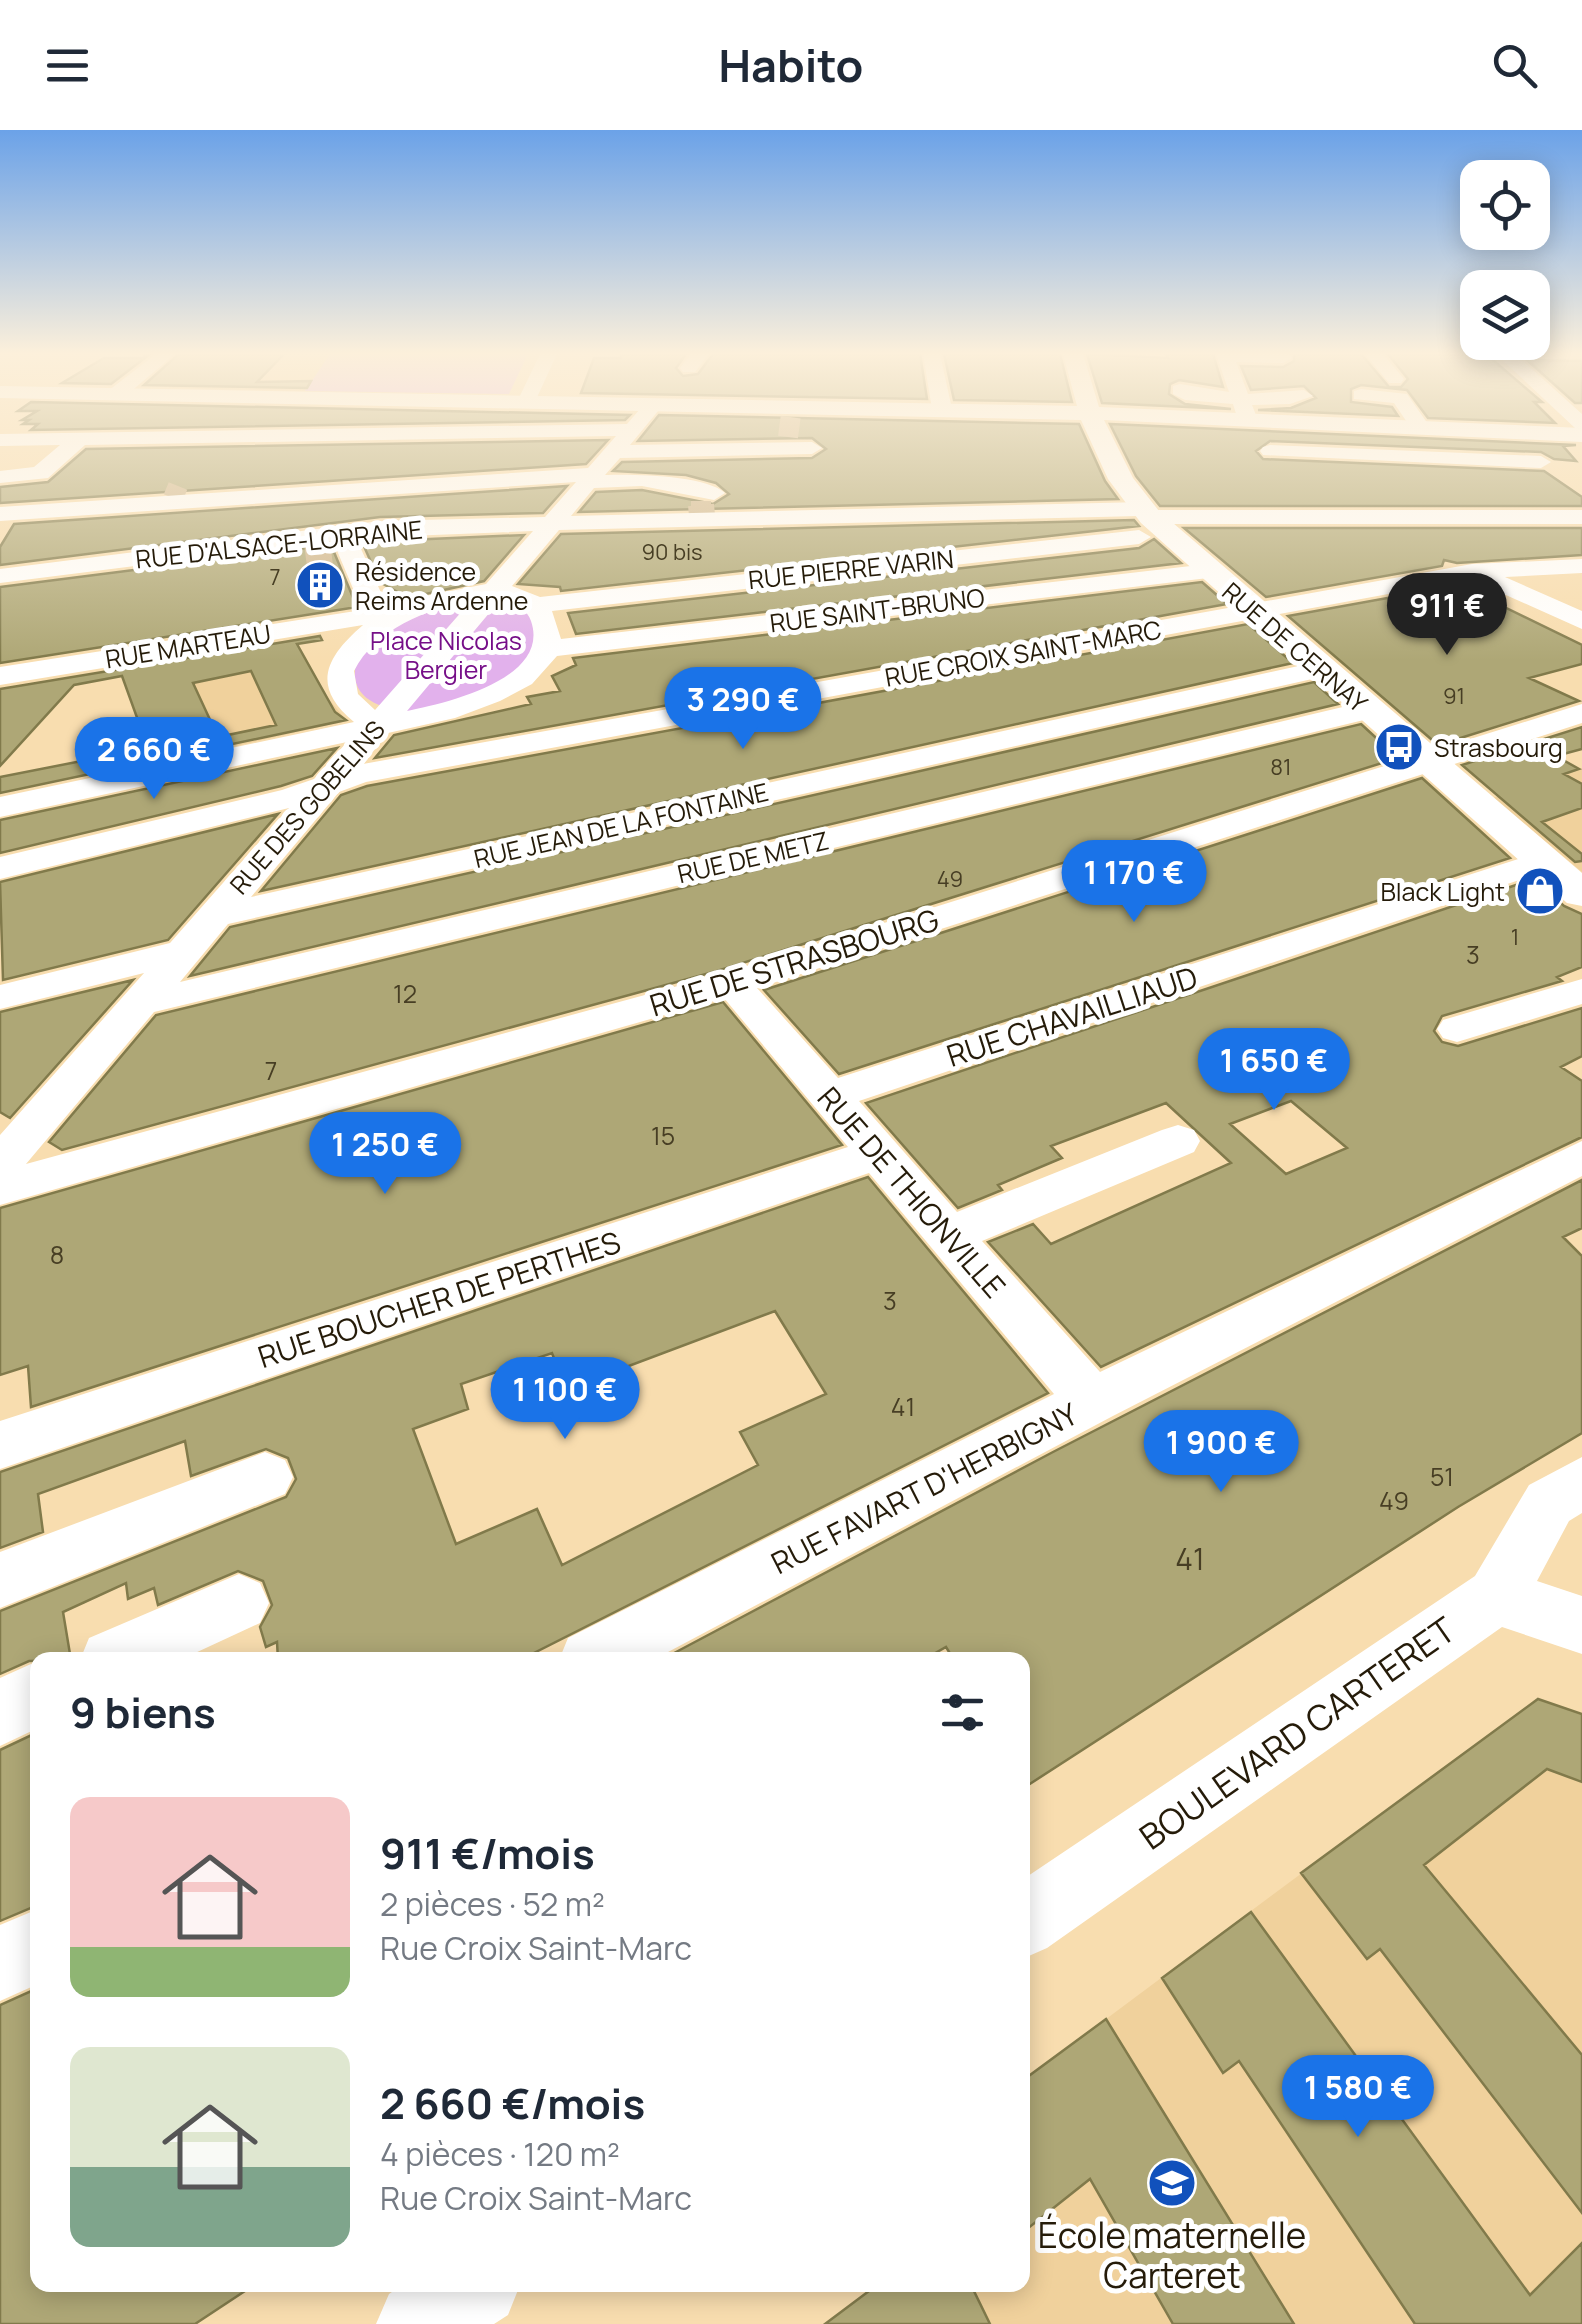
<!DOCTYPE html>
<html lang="fr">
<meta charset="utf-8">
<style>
body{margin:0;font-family:Manrope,sans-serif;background:#f2f2f3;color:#1f2937;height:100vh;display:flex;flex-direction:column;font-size:38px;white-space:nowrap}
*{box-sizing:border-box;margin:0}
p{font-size:32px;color:#747a83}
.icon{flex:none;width:55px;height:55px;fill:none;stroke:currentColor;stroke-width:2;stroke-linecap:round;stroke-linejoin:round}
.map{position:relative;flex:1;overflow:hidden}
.panel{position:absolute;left:30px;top:1522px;width:1000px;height:640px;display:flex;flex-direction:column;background:#fff;border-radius:20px;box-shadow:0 5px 25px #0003}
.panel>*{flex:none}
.controls{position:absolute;left:1460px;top:30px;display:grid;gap:20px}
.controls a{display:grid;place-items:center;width:90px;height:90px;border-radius:20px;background:#fff;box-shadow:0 5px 25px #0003;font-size:50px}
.price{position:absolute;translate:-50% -85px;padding:0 22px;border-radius:35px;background:#1a73e8;color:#fff;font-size:32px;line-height:65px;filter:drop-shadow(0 2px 5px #0008)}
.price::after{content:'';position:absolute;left:50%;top:60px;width:30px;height:22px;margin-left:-15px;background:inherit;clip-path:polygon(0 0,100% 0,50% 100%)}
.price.selected{background:#222;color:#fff}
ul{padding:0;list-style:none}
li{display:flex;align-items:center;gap:30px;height:250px;padding:0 40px}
li span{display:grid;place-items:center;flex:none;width:280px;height:200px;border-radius:20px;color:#555}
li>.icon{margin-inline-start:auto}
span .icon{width:120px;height:120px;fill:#fffc;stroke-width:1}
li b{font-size:42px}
h2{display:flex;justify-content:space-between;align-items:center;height:120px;padding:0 40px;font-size:42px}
header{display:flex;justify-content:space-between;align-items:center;height:130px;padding:0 40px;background:#fff;font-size:45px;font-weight:700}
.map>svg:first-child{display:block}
</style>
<header><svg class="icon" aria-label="menu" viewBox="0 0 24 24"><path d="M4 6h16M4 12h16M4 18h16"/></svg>Habito<svg class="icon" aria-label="search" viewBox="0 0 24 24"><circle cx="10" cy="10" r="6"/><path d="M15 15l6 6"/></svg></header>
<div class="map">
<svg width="1582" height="2194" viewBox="0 0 1582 2194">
<rect width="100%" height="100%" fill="#f8ddaf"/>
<path fill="#f0d19c" d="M 177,224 L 331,224 L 305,261 L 169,258 L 192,241 L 159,239 Z
M 297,514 L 317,555 L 347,591 L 155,634 L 122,546 Z
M 1582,638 L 1582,742 L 1493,668 Z
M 1582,1584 L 1582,2194 L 943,2194 L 925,2155 L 1022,2155 L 1023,1951 L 1302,1743 Z"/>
<path fill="#e2b1ec" d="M 330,224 L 528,224 L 509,264 L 305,261 Z
M 516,466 L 542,496 L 523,541 C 498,552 472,569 446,577 C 413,587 345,581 356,534 C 359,521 372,505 383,498 C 425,473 469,470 516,466 Z"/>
<path fill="#aea776" stroke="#817a4b" stroke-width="2.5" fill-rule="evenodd" d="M 144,224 L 150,224 L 111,254 L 62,253 L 104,228 L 144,228 Z
M 179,224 L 284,224 L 257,252 L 311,251 L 307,258 L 144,255 Z
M 621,224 L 686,224 L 676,238 L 683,246 L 698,244 L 713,224 L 920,224 L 927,269 L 581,263 L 594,228 L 621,228 Z
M 944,224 L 1060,224 L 1072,272 L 954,270 Z
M 1087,224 L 1168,228 L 1166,224 L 1213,224 L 1223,257 L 1179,250 L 1170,254 L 1169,264 L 1185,274 L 1231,279 L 1102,273 Z
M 1294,224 L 1361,224 L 1389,257 L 1401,257 L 1408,249 L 1388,224 L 1486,224 L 1542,272 L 1534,272 L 1555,293 L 1428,288 L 1407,260 L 1361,255 L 1351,259 L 1351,272 L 1392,277 L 1398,286 L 1258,280 L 1291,278 L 1316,268 L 1304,256 L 1251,260 L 1241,236 L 1283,237 L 1294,231 Z
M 1527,230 L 1582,231 L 1582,273 L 1575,273 Z
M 31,272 L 630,285 L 625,290 L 31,300 L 38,294 L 23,294 L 29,290 L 22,290 L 37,281 L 18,281 Z
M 659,285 L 1079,294 L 1105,351 L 1118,369 L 579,382 L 596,362 L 642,360 L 713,374 L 729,364 L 716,353 L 686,345 L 613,341 L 622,332 L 812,328 L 826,319 L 812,308 L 638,311 Z
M 1110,294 L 1576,315 L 1563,316 L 1576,331 L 1554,329 L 1541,322 L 1270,311 L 1256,321 L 1263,329 L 1544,341 L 1582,367 L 1582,376 L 1160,376 L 1136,346 Z
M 608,310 L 586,334 L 0,373 L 0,357 L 48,352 L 86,319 Z
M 567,356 L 543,383 L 380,387 L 0,435 L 0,417 L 14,394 Z
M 1134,390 L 1139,396 L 561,461 L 560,457 L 518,454 L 561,404 Z
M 1184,398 L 1582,398 L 1582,425 L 1457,433 L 1444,430 L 1442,436 L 1266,467 Z
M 524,405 L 484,451 L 408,468 L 380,452 L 362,412 Z
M 1154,409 L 1181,433 L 576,504 L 568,483 L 1139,418 Z
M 331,415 L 357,477 L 0,533 L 0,457 Z
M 1202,452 L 1227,474 L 375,628 L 394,605 L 531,574 L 527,567 L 560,561 L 552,546 L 576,535 L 573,528 Z
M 1459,455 L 1582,515 L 1582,534 L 1529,548 L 1579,571 L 1438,615 L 1288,486 Z
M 1248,494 L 1293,533 L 261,761 L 341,665 L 367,656 Z
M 320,506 L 322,510 L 297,514 L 335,582 L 346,590 L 0,663 L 0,647 L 148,618 L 122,546 L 74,555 L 0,636 L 0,559 ZM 251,541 L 276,595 L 218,607 L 193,553 Z
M 1314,552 L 1338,574 L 190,846 L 230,797 Z
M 1361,594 L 1398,628 L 717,841 L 62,1020 L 49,1012 L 156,885 Z
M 1582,597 L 1582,619 L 1556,626 L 1579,639 L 1564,644 L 1582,654 L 1582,678 L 1542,692 L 1582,724 L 1582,731 L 1575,732 L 1462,635 Z
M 337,618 L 312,646 L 281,656 L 0,723 L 0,690 Z
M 1422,648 L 1510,728 L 839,944 L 764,860 Z
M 278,684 L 168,810 L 3,850 L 0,752 Z
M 1534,749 L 1564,776 L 1582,784 L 1582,837 L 1557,847 L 1562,851 L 1442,886 L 1434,901 L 1442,912 L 1458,916 L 1582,878 L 1582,926 L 1561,937 L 1582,951 L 1582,1007 L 1101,1237 L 988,1112 L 1033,1094 L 1051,1114 L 1231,1033 L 1166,973 L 1051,1016 L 1062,1028 L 998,1055 L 1002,1060 L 958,1078 L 866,973 ZM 1291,971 L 1347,1018 L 1286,1044 L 1230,994 Z
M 133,850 L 10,988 L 0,982 L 0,882 Z
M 723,872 L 842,1015 L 31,1277 L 28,1236 L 0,1245 L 0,1078 Z
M 868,1047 L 1048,1263 L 520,1530 L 278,1530 L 277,1512 L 266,1517 L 260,1497 L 272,1475 L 263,1451 L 238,1441 L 158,1475 L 154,1458 L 128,1469 L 126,1453 L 63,1482 L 71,1530 L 29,1531 L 0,1544 L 0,1481 L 286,1367 L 296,1349 L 288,1328 L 266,1319 L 191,1346 L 185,1311 L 38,1364 L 43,1402 L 0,1418 L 0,1342 ZM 775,1181 L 826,1264 L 740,1302 L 758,1335 L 562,1435 L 537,1379 L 456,1414 L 413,1299 L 468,1279 L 461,1254 L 552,1223 L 572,1275 L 607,1259 L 602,1246 Z
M 1582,1050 L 1582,1098 L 1563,1107 L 1582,1126 L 1582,1303 L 1458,1377 L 1022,1659 L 1022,1530 L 954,1530 L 946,1517 L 923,1530 L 661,1530 L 1053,1322 Z
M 1538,1569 L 1582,1584 L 1582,1652 L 1547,1639 L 1424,1735 L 1582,1925 L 1582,2083 L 1380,1819 L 1367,1829 L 1301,1743 Z
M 38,1602 L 38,1775 L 0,1791 L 0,1620 Z
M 1251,1782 L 1530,2165 L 1582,2113 L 1582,2194 L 1415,2194 L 1239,1931 L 1223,1943 L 1162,1848 Z
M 38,1858 L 38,2155 L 254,2155 L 195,2194 L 0,2194 L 0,1875 Z
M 1106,1889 L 1167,1988 L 1294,2194 L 1173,2194 L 1090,2049 L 1022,2103 L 1022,1951 Z
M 877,2155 L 971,2155 L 990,2194 L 825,2194 Z"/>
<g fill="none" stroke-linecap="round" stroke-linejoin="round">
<path stroke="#ceb68e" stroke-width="20" stroke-dasharray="20 10" stroke-linecap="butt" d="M 788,307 L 792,277
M 173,368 L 178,356
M 701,371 L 701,377"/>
<path stroke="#ceb68e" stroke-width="26" stroke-dasharray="26 12" stroke-linecap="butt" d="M 701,375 L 702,385
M 306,429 L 337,425"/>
<path fill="#fff" fill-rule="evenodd" d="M 156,224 L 175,224 L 122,269 L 108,269 L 108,261 Z
M 540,224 L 557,224 L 533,276 L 519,276 L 517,272 Z
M 691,224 L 709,224 L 695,242 L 683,242 L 680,238 Z
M 923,224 L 940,224 L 952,279 L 949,283 L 935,283 L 932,279 Z
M 1216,224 L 1289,224 L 1292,228 L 1283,233 L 1236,232 L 1248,264 L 1304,260 L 1313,266 L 1290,274 L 1252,275 L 1258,290 L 1248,296 L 1238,290 L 1233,274 L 1185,270 L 1173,264 L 1173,256 L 1180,254 L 1229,262 Z
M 1365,224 L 1383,224 L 1404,249 L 1401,253 L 1389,253 Z
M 1496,224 L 1515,224 L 1582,284 L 1582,300 L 1575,298 Z
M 1361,259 L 1407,264 L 1430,297 L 1420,303 L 1413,301 L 1394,273 L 1354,269 L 1354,261 Z
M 654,269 L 663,275 L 630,315 L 812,312 L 822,318 L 812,324 L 620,328 L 605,345 C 633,344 705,345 725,363 L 714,370 L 642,356 L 594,358 L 571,386 L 1143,372 L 1151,374 L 1154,380 L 1582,380 L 1582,394 L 1150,394 L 1142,392 L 1139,386 L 559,400 L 512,456 L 540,467 L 1139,400 L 1151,407 L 1139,414 L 552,481 L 561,509 L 1208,434 L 1220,441 L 1208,448 L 557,526 L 532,554 L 500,571 L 455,588 L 388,603 L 363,634 L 1472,434 L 1582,429 L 1582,443 L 1505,447 L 1582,481 L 1582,499 L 1470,449 L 366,652 L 339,662 L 251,767 L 1321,531 L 1335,539 L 1321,547 L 228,794 L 180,852 L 1368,571 L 1378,574 L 1383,580 L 1378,586 L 1368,589 L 154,882 L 26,1034 L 718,845 L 1582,574 L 1582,593 L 757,858 L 838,948 L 1543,721 L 1555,724 L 1560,731 L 1555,738 L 859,971 L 957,1082 L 1162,1000 L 1178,995 L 1194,1000 L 1200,1011 L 1194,1022 L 982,1111 L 1100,1242 L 1582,1011 L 1582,1046 L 1111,1287 L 653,1530 L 559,1530 L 568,1508 L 1054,1264 L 869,1043 L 0,1339 L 0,1291 L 848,1017 L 724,868 L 0,1075 L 0,1005 L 144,843 L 0,879 L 0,855 L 170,813 L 289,678 L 0,749 L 0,727 L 282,660 L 314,649 L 347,612 L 0,687 L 0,667 L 354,592 C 310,556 326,527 363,495 L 0,555 L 0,537 L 362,480 L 333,411 L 0,453 L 0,439 L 380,391 L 545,387 L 576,352 L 0,391 L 0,377 L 588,338 L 616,306 L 85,315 L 48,348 L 0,353 L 0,341 L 34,337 L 60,315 L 0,316 L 0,304 L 627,294 L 647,271 ZM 533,401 L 486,454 L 425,466 L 389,480 L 356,408 ZM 501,469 C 514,471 526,478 531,491 C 551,549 446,573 407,581 ZM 471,471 L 375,580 L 358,564 L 354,541 C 375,499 427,479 471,471 Z
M 1270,315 L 1541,326 L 1551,332 L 1541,338 L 1263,325 L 1260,321 L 1263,317 Z
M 1582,849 L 1582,874 L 1457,912 L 1443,908 L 1437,899 L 1443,890 Z
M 265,1322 L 285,1330 L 293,1347 L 285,1364 L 0,1478 L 0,1422 Z
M 1582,1327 L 1582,1383 L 1569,1391 L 1537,1451 L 1582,1466 L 1582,1524 L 1502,1497 L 1047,1818 L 1022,1829 L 1022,1750 L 1475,1446 L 1529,1355 Z
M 239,1444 L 260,1453 L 269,1473 L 260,1493 L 180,1530 L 80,1530 L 89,1508 Z
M 31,1534 L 38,1537 L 38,1598 L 0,1616 L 0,1548 Z
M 38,1779 L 38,1854 L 0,1871 L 0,1795 Z
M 402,2155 L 520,2155 L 508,2185 L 494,2194 L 376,2194 L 389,2164 Z"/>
<path fill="#fff" fill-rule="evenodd" d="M 1063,224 L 1083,224 L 1099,277 L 1582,298 L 1582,312 L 1104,290 L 1133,348 L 1159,381 L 1582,743 L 1582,776 L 1567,773 L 1141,393 L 1108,349 L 1081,290 L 0,268 L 0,256 L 1077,276 Z"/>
</g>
<linearGradient id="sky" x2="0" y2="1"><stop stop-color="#6ba2e8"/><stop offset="0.42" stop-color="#fcf0db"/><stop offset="1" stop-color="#fcf0db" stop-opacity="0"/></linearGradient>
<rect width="1582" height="531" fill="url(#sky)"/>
<defs>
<g id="building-disc" transform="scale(2.5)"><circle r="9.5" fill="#1151bc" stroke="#fff"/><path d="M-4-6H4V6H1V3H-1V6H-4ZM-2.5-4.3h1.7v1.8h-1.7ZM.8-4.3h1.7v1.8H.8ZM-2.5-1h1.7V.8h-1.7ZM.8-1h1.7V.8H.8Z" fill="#fff"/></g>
<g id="bus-disc" transform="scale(2.5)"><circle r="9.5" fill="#1151bc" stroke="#fff"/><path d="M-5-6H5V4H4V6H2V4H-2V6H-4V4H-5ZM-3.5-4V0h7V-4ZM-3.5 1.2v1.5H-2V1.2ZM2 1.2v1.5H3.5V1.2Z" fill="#fff"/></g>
<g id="shop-disc" transform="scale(2.5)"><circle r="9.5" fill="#1151bc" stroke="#fff"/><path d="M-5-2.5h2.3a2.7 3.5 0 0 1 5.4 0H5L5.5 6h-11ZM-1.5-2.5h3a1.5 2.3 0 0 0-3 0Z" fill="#fff"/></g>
<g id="school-disc" transform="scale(2.5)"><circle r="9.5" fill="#1151bc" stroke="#fff"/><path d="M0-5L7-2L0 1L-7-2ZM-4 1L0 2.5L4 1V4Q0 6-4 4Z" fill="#fff"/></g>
</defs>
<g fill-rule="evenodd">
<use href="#building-disc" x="320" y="455"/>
<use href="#bus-disc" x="1399" y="617"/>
<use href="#shop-disc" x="1540" y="761"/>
<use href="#school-disc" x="1172" y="2053"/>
</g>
<g text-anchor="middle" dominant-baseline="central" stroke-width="10" stroke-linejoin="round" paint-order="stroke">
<g font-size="22" fill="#473e24">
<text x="672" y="422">90 bis</text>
<text x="275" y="447">7</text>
<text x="1454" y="566">91</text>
<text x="1281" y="637">81</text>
<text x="950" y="749">49</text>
<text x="1515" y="807">1</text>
</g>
<g font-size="25" fill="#251b09" stroke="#fff">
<text transform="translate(279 414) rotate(-6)">RUE D'ALSACE-LORRAINE</text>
<text transform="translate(851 439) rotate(-6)">RUE PIERRE VARIN</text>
<text transform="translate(877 480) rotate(-7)">RUE SAINT-BRUNO</text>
<text transform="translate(188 516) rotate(-9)">RUE MARTEAU</text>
<text transform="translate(1295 517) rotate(41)">RUE DE CERNAY</text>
<text transform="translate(1023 523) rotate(-10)">RUE CROIX SAINT-MARC</text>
<text transform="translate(307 677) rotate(-49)">RUE DES GOBELINS</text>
<text transform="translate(621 695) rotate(-13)">RUE JEAN DE LA FONTAINE</text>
<text transform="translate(753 727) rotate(-13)">RUE DE METZ</text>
</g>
<g font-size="25" fill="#251b09" stroke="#fff" text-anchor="start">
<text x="355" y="441">Résidence<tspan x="355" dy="29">Reims Ardenne</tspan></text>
<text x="1434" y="617">Strasbourg</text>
<text x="1505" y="761" text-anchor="end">Black Light</text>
</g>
<g font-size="25" fill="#760f88" stroke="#fff">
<text x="446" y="510">Place Nicolas<tspan x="446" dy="29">Bergier</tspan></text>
</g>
<g font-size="25" fill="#473e24">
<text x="1473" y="824">3</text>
<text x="405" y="863">12</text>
<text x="271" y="940">7</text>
<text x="663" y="1005">15</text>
<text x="57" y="1124">8</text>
<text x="890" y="1170">3</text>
<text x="903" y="1276">41</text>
<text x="1442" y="1346">51</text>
<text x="1394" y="1370">49</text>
</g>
<g font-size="30" fill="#251b09" stroke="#fff">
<text transform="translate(794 832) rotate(-17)">RUE DE STRASBOURG</text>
<text transform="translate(1072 886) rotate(-18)">RUE CHAVAILLIAUD</text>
<text transform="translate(912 1062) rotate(49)">RUE DE THIONVILLE</text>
<text transform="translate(439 1169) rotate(-18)">RUE BOUCHER DE PERTHES</text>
<text transform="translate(924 1358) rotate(-27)">RUE FAVART D'HERBIGNY</text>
</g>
<g font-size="30" fill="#473e24">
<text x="1190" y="1428">41</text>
</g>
<g font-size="35" fill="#251b09" stroke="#fff">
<text transform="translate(1297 1603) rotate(-35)">BOULEVARD CARTERET</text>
</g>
<g font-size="35" fill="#251b09" stroke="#fff">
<text x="1172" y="2105">École maternelle<tspan x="1172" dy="40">Carteret</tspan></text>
</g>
</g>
</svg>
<div class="controls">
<a><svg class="icon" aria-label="locate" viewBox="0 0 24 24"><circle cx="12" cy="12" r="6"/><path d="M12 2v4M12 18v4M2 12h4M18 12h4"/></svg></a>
<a><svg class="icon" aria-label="layers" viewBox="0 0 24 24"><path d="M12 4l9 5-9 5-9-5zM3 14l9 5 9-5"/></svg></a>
</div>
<b class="price selected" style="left:1447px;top:528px">911 €</b>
<b class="price" style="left:743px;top:622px">3 290 €</b>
<b class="price" style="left:154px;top:672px">2 660 €</b>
<b class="price" style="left:1134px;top:795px">1 170 €</b>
<b class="price" style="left:1274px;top:983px">1 650 €</b>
<b class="price" style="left:385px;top:1067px">1 250 €</b>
<b class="price" style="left:565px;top:1312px">1 100 €</b>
<b class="price" style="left:1221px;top:1365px">1 900 €</b>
<b class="price" style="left:1358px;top:2010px">1 580 €</b>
<section class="panel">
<h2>9 biens<svg class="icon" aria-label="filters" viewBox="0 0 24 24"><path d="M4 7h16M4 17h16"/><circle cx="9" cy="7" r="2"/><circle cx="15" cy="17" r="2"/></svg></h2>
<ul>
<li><span style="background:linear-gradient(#f6c9c9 75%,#8fb573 0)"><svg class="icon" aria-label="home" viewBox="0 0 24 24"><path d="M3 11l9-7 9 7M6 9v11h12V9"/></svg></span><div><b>911 €/mois</b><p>2 pièces · 52 m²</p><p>Rue Croix Saint-Marc</p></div></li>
<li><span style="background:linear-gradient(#dfe7d0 60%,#7fa58c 0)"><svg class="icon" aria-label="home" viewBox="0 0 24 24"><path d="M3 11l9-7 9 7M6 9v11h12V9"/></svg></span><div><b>2 660 €/mois</b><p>4 pièces · 120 m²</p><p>Rue Croix Saint-Marc</p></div></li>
</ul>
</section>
</div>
